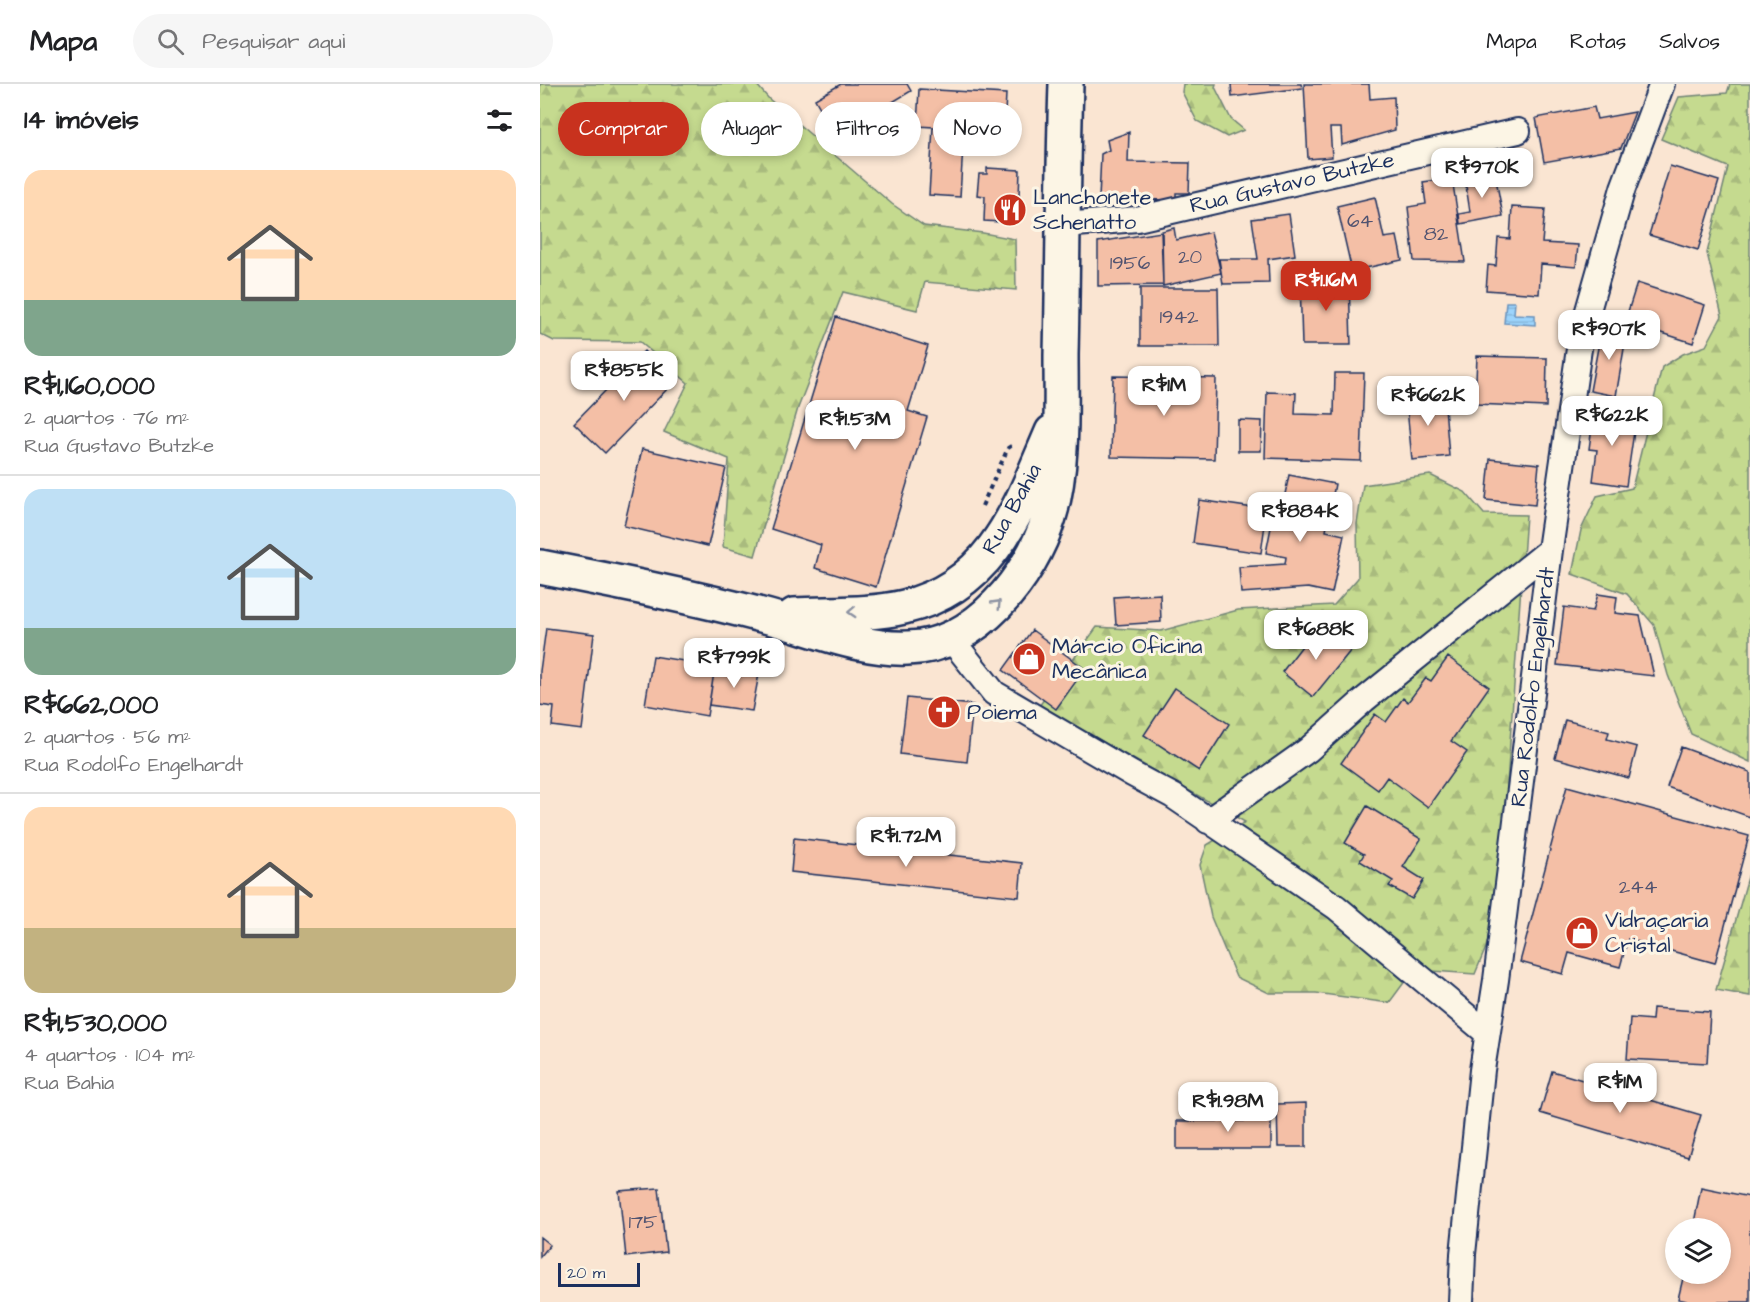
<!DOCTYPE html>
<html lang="pt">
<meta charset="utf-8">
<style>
body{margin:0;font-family:"Architects Daughter",sans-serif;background:#f6f6f6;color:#202124;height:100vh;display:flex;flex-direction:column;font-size:22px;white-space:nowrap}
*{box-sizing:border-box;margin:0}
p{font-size:20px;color:#757577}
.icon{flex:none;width:33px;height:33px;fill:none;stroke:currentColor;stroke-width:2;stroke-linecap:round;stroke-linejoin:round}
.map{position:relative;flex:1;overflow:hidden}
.details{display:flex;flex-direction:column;background:#fff;width:540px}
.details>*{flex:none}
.hud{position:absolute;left:18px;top:18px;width:570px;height:54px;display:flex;gap:12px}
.tools{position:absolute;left:1125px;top:1134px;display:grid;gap:12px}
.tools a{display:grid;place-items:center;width:66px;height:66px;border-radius:50%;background:#fff;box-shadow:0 3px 9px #0003;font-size:30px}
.scale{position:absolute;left:18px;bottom:15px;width:82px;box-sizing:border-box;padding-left:6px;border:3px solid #1b2f5e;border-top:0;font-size:16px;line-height:21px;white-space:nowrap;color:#1b2f5e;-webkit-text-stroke:4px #fcf5e5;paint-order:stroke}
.price{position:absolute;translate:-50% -51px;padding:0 14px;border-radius:12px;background:#fff;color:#222;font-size:20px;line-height:39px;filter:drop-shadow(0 2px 3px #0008)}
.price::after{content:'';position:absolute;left:50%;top:36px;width:18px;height:14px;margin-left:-9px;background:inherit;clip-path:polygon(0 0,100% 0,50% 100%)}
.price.current{background:#c8321e;color:#fff}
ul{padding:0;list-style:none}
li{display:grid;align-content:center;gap:12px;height:318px;padding:0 24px}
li+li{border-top:2px solid #e0e0e0}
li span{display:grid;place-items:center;height:186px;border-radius:18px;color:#555}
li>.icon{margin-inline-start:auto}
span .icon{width:108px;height:108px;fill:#fffc;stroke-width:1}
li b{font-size:26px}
h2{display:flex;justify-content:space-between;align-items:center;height:72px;padding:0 24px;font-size:26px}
.pill{padding:0 21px;border-radius:27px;background:#fff;box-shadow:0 3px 9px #0003;font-size:21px;line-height:54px}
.pill.current{background:#c8321e;color:#fff}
header{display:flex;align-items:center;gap:36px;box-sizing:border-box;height:84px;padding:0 30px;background:#fff;border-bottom:2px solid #e0e0e0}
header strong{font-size:28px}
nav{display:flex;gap:33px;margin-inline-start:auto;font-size:21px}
.search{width:420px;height:54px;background:#f6f6f6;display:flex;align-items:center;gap:15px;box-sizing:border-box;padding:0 21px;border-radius:33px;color:#757577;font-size:22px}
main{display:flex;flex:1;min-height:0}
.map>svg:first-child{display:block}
</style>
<header>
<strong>Mapa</strong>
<div class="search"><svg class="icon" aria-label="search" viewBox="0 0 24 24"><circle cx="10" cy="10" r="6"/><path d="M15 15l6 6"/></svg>Pesquisar aqui</div>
<nav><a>Mapa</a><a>Rotas</a><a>Salvos</a></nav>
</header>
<main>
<section class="details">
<h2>14 imóveis<svg class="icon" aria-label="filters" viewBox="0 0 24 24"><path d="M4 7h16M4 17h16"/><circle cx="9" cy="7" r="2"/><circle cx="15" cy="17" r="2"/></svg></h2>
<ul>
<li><span style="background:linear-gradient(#ffd9b3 70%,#7fa58c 0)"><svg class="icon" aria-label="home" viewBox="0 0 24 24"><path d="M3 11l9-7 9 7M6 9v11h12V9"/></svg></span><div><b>R$1,160,000</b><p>2 quartos · 76 m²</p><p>Rua Gustavo Butzke</p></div></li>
<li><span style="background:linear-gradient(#bfe0f5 75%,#7fa58c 0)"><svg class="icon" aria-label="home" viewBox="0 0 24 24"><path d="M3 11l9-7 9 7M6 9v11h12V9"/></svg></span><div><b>R$662,000</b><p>2 quartos · 56 m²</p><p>Rua Rodolfo Engelhardt</p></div></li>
<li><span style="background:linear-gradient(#ffd9b3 65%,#c2b280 0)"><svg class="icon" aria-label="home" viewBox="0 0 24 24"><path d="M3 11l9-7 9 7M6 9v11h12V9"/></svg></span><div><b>R$1,530,000</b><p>4 quartos · 104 m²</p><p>Rua Bahia</p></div></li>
</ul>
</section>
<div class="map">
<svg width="1210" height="1218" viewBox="0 0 1210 1218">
<defs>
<pattern id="forest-firs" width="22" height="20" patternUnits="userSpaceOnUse" patternTransform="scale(1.5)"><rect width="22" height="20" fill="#c5da8f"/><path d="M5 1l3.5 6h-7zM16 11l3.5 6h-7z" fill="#a9bb7e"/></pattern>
<pattern id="water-rules" width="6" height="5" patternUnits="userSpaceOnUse" patternTransform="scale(1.5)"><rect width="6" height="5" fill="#9cd4fc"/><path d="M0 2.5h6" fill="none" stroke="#86b6da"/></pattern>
</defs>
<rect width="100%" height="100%" fill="#fae5d2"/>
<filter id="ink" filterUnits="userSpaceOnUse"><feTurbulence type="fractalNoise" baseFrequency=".0167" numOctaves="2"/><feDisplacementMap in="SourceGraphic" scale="12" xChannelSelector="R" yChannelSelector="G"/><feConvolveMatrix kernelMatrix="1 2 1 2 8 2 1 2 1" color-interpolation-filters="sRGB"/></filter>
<g filter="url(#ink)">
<path fill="url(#forest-firs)" stroke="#708476" stroke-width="1.5" d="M 0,0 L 216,0 L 229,15 L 352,120 L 384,142 L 443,149 L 475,155 L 476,206 L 385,198 L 377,226 L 303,208 L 258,324 L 215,472 L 183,463 L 189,375 L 124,348 L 148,299 L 100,258 L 14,257 L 0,250 Z
M 643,0 L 676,0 L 675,3 L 691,35 L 704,46 L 687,53 L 657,37 L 642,8 Z
M 1190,0 L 1210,0 L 1210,678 L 1151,650 L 1128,591 L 1114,541 L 1087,510 L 1032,490 L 1041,446 L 1057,412 L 1092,404 L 1122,283 L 1143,270 L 1166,262 L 1182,232 L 1167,169 L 1188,83 L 1121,55 L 1139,13 L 1187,9 Z
M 890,391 L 925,408 L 944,430 L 986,431 L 963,757 L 947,861 L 935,890 L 892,887 L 877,881 L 849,919 L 776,909 L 729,909 L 696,893 L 671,833 L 660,781 L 667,761 L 705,738 L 499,622 L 557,543 L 621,547 L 698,526 L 794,521 L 818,494 L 817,440 L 823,401 Z
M 1210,786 L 1210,912 L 1176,906 Z"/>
<path fill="url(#water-rules)" stroke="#6892bd" stroke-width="1.5" d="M 966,218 L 975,218 L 974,230 L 995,231 L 995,241 L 964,239 Z"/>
<path fill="#f4bfa6" stroke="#1b2f5e" stroke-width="1.5" d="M 301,0 L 367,0 L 371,7 L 296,52 L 275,15 Z
M 691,0 L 761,0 L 762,4 L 692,13 Z
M 764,0 L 829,0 L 830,15 L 854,13 L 855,46 L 802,61 L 801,44 L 790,44 L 792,73 L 768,75 Z
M 379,5 L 466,10 L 464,47 L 377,42 Z
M 1054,23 L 1057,35 L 1095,28 L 1081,64 L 1004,78 L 996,34 Z
M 393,43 L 424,45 L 420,113 L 389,111 Z
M 589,48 L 588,78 L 650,79 L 649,109 L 636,109 L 636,116 L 559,115 L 561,70 L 569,66 L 567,56 Z
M 1130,82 L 1179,97 L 1158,166 L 1109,151 Z
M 447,84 L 480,86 L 478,139 L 444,137 L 445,112 L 437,111 L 439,90 L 447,90 Z
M 955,90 L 963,132 L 920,140 L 919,130 L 930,128 L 925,95 Z
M 912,94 L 925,178 L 874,177 L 868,123 L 886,120 L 883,98 Z
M 835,113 L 844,154 L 857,152 L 862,176 L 812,187 L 797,122 Z
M 972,123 L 1005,125 L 1002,159 L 1038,161 L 1036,183 L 1001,180 L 999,210 L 946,206 L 948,181 L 956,182 L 958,154 L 970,155 Z
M 749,130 L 755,171 L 728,175 L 729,199 L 683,200 L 679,175 L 718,175 L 712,135 Z
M 634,144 L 636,156 L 671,148 L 681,189 L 623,202 L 622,147 Z
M 621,148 L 623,201 L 558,202 L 558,158 Z
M 760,196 L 809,196 L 811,261 L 762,261 Z
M 1097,199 L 1165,221 L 1153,259 L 1085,237 Z
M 600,204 L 678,204 L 679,262 L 600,262 Z
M 296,233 L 388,262 L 368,327 L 387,333 L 336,503 L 275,484 L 281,461 L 231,445 Z
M 1062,242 L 1087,247 L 1076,312 L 1050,307 Z
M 104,267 L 134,298 L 65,369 L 34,339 Z
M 937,272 L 1007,274 L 1006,323 L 935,320 Z
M 795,289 L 824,289 L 821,377 L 725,374 L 727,308 L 756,309 L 755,330 L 794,331 Z
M 573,292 L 676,294 L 674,375 L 571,373 Z
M 904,310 L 909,372 L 872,376 L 866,314 Z
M 1054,328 L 1096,334 L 1086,402 L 1053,397 L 1057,366 L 1049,365 Z
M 698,336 L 722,337 L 721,367 L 698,367 Z
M 102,365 L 186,384 L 168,462 L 84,442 Z
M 950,375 L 999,380 L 995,421 L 946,416 Z
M 749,391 L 795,400 L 786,447 L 804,451 L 792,509 L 768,504 L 701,509 L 699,483 L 745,480 L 746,473 L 726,469 L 732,438 L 739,439 Z
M 659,416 L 727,426 L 721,469 L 653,459 Z
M 620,510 L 621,538 L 576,541 L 574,513 Z
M 1058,510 L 1077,513 L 1075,529 L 1100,532 L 1114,592 L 1017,581 L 1024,523 L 1053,527 Z
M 779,540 L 811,566 L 773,613 L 742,588 Z
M 6,544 L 54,550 L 42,646 L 12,642 L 14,623 L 0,621 L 0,587 Z
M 492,546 L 545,585 L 516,625 L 463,586 Z
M 113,572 L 175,582 L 167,632 L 105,621 Z
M 908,573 L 949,603 L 911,657 L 927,668 L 888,723 L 847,693 L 838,706 L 801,679 L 835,630 L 846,638 L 863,614 L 868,618 L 886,594 L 891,597 Z
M 175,582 L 219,590 L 212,627 L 169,621 Z
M 635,604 L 689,640 L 659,687 L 604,651 Z
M 367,614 L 433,621 L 427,678 L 360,670 Z
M 1025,636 L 1069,648 L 1067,655 L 1097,663 L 1089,694 L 1015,674 Z
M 1141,663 L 1210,688 L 1210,733 L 1127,703 Z
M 1027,702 L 1209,752 L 1175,879 L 1088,855 L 1080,883 L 1029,869 L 1023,890 L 980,878 Z
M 827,722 L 881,755 L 863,783 L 884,796 L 872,815 L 849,802 L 853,797 L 820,777 L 824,770 L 805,759 Z
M 254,754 L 482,779 L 479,813 L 251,788 Z
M 1113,924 L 1170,928 L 1167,979 L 1087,975 L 1090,934 L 1112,936 Z
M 1012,987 L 1161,1031 L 1148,1073 L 1000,1029 Z
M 766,1019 L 766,1063 L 738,1063 L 737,1020 Z
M 711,1023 L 731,1023 L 731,1065 L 637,1065 L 637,1037 L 710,1037 Z
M 1161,1103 L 1210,1113 L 1210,1218 L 1151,1218 L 1138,1215 L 1144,1190 L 1180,1190 L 1180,1144 L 1153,1144 Z
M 119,1104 L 126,1168 L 86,1173 L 79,1107 Z
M 0,1153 L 10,1161 L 0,1173 Z"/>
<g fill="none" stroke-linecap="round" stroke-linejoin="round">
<g stroke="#1b2f5e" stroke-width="28">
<path id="street" d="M 524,141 L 597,135 L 978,47
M 411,555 L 454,609 L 592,690 L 633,712 L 796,823 L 947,949
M 668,737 L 768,666 L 824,616 L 1010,466
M 921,1218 L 923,1170 L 942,986 L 956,896 L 1010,466 L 1041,251 L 1083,104 L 1122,0"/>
</g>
<g stroke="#1b2f5e" stroke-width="38">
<path id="primary" d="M 0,483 C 77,498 154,513 229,533 C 274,545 322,566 368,564 C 436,563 491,492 509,433 C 524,385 521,321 521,271 C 523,180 523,90 526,0
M 254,531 C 290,529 329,531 364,523 C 454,502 480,422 512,348"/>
</g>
<path stroke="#1b2f5e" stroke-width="4" stroke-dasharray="4.5 4.5" stroke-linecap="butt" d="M 442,422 L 468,364 L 474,360"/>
<use href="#street" stroke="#fcf5e5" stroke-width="24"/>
<use href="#primary" stroke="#fcf5e5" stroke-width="33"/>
</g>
<defs><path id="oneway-chevron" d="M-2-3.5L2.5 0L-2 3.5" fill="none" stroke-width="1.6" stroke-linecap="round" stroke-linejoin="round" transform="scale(1.5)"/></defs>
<g stroke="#8c92a2">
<use href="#oneway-chevron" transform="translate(457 520) rotate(-46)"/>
<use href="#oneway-chevron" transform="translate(312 528) rotate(177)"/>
</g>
</g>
<defs>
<g id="restaurant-disc" transform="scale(1.725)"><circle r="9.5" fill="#c8321e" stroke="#fcf5e5"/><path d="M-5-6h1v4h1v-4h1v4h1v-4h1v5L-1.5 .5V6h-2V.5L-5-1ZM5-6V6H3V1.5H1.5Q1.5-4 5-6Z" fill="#fff"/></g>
<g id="shop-disc" transform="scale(1.725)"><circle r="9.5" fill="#c8321e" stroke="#fcf5e5"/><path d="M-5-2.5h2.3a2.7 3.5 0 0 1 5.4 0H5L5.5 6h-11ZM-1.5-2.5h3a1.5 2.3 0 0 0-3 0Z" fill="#fff"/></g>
<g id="church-disc" transform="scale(1.725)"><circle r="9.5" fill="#c8321e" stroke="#fcf5e5"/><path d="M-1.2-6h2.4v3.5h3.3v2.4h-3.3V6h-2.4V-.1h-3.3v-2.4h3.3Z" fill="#fff"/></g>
</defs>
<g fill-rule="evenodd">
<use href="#restaurant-disc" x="470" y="126"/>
<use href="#shop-disc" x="489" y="575"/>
<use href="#church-disc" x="404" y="628"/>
<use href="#shop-disc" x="1042" y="849"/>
</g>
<g text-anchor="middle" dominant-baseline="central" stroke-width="6" stroke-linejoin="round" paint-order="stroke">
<g font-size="20" fill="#515370">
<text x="820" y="137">64</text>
<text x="896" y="150">82</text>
<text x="650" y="173">20</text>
<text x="590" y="179">1956</text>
<text x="639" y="233">1942</text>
<text x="1098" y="803">244</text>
<text x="103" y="1138">175</text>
</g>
<g font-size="22" fill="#1b2f5e" stroke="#fcf5e5">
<text transform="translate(752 99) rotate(-13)">Rua Gustavo Butzke</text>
<text transform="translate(472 425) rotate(-61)">Rua Bahia</text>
<text transform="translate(993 603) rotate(-83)">Rua Rodolfo Engelhardt</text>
</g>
<g font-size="22" fill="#1b2f5e" stroke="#fcf5e5" text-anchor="start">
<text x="493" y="113">Lanchonete<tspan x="493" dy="25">Schenatto</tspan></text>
<text x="512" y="562">Márcio Oficina<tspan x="512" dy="25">Mecânica</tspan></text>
<text x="427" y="628">Poiema</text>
<text x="1065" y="836">Vidraçaria<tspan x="1065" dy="25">Cristal</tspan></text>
</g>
</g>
</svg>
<div class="tools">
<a><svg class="icon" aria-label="layers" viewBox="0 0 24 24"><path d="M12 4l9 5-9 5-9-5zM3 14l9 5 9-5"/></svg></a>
</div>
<div class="scale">20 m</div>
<b class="price" style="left:942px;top:115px">R$970K</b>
<b class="price current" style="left:786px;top:228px">R$1.16M</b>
<b class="price" style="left:1069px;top:277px">R$907K</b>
<b class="price" style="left:84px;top:318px">R$855K</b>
<b class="price" style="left:624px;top:333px">R$1M</b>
<b class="price" style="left:888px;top:343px">R$662K</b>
<b class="price" style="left:1072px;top:363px">R$622K</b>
<b class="price" style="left:315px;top:367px">R$1.53M</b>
<b class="price" style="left:760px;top:459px">R$884K</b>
<b class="price" style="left:776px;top:577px">R$688K</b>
<b class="price" style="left:194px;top:605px">R$799K</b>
<b class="price" style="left:366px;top:784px">R$1.72M</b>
<b class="price" style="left:1080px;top:1030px">R$1M</b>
<b class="price" style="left:688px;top:1049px">R$1.98M</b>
<div class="hud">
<a class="pill current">Comprar</a>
<a class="pill">Alugar</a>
<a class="pill">Filtros</a>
<a class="pill">Novo</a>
</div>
</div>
</main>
